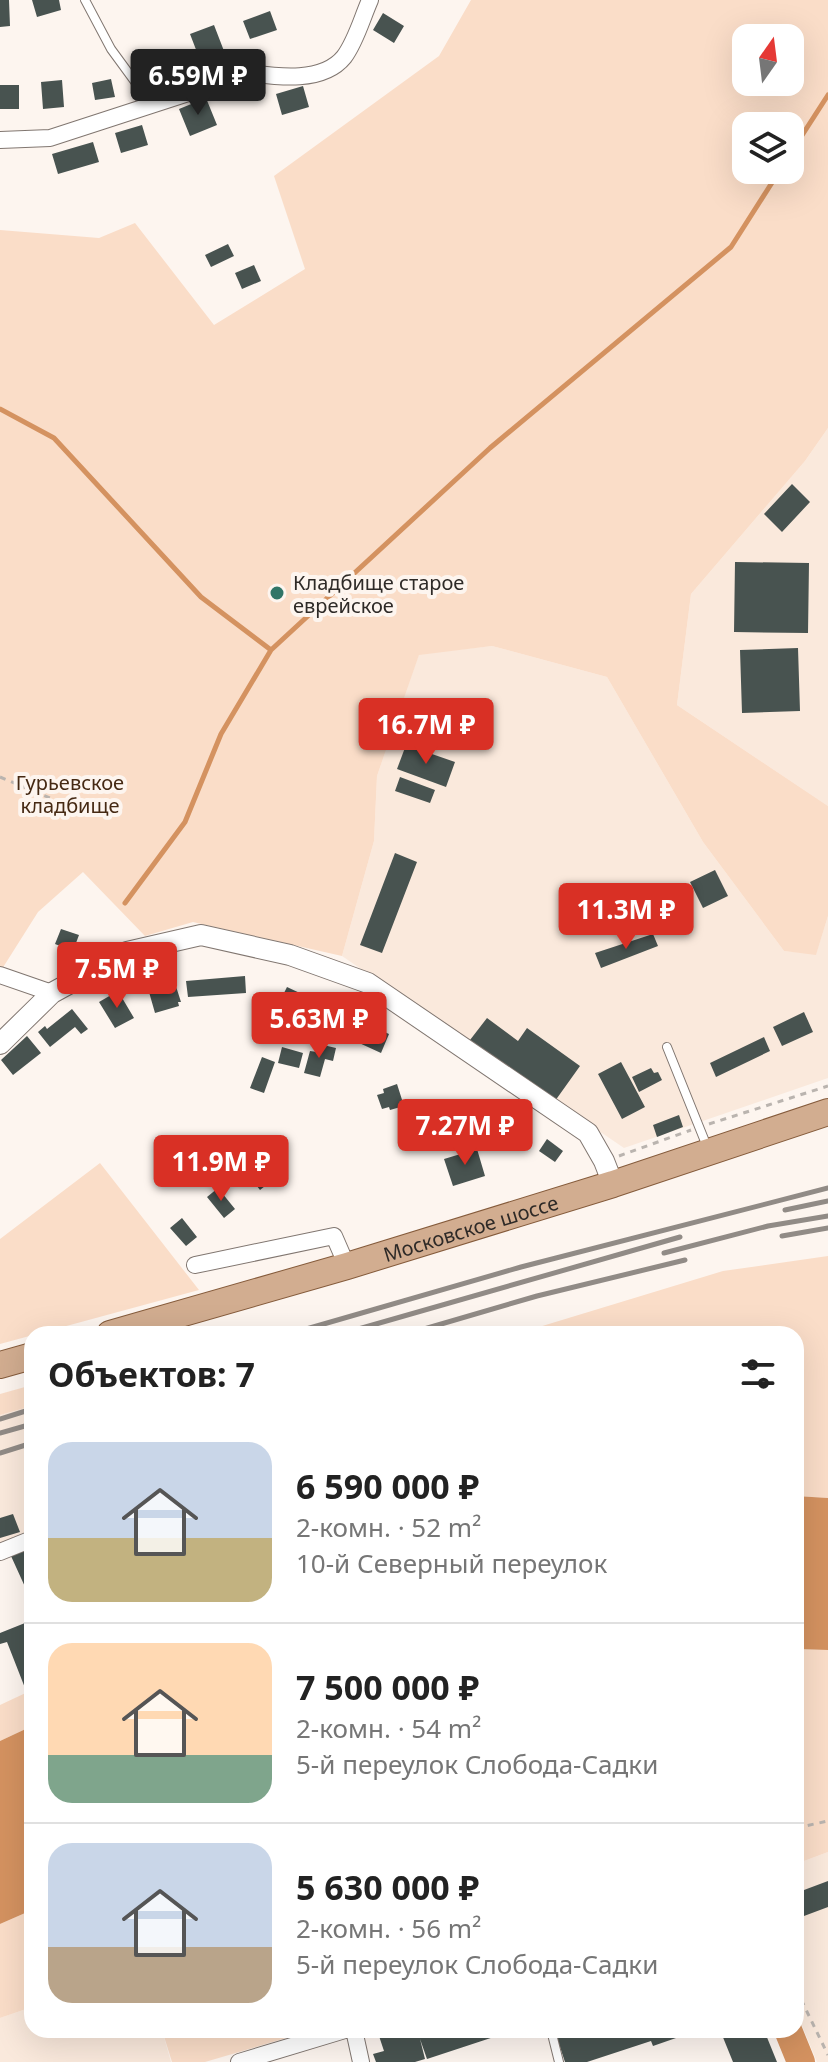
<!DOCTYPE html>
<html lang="ru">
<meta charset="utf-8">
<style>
body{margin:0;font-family:"Noto Sans",sans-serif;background:#f2f2f2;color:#222;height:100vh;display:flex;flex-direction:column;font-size:30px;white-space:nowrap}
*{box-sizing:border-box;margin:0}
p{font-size:26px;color:#767676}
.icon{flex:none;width:44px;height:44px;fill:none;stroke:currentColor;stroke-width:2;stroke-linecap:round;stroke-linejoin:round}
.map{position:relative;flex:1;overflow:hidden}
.sheet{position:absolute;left:24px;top:1326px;width:780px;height:712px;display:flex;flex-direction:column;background:#fff;border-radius:24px;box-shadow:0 8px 32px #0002}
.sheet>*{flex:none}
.needle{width:52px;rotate:14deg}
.tools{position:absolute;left:732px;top:24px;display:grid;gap:16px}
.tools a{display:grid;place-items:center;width:72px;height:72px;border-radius:16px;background:#fff;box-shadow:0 8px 32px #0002;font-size:40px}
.price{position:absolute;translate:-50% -68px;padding:0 18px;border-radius:8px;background:#d93025;color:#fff;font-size:26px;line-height:52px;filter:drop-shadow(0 2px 4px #0008)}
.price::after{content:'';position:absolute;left:50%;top:48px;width:24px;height:18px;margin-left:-12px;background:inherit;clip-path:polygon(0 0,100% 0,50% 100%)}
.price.current{background:#222;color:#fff}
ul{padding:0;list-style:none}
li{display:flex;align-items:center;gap:24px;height:200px;padding:0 24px}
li+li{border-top:2px solid #e0e0e0}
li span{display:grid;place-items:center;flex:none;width:224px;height:160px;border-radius:24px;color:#555}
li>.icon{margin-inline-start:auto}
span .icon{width:96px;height:96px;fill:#fffc;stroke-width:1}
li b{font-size:34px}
h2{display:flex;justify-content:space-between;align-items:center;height:96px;padding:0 24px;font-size:34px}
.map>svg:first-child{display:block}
</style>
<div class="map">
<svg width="828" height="2062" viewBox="0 0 828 2062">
<rect width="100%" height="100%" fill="#fdf5ef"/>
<path fill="#fae9dc" d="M 828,428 L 828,806 L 677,705 L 691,594 L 805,461 Z
M 492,646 L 607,677 L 703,842 L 784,951 L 816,954 L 828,916 L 828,1078 L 624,1148 L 342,956 L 374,841 L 377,776 L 419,654 Z
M 32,1406 L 32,1531 L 0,1545 L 0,1415 Z
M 828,1852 L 828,2062 L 817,2062 L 796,2011 L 796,1864 Z
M 32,2007 L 32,2030 L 162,2030 L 171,2062 L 0,2062 L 0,2018 Z"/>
<path fill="#faddc8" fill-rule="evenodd" d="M 471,0 L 828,0 L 828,428 L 805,461 L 691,594 L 677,705 L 828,806 L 828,916 L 816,955 L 784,951 L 703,842 L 607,677 L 492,646 L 419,655 L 377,776 L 374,841 L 342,956 L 193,922 L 145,936 L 83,872 L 38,912 L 2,969 L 0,968 L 0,230 L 99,238 L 135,223 L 214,325 L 305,269 L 274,176 L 439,56 ZM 746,38 L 790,38 L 790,82 L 746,82 ZM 746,126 L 790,126 L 790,170 L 746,170 Z
M 100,1163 L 199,1290 L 0,1344 L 0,1239 Z
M 828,1256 L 828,1498 L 796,1496 L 796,1334 L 516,1334 L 723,1271 Z
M 32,1385 L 32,1406 L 0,1415 L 0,1394 Z
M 796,1649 L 828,1650 L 828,1852 L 796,1864 Z
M 32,1690 L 32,1726 L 0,1741 L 0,1705 Z
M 32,1910 L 32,2007 L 0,2018 L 0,1924 Z
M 162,2030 L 313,2030 L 205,2062 L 172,2062 Z"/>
<path fill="#d49260" d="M 796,1496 L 828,1498 L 828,1650 L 796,1649 Z
M 32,1726 L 32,1910 L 0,1924 L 0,1741 Z"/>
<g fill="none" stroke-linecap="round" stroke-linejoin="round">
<path stroke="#d49260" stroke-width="5" d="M 790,154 L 828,95
M 0,409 L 54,438 L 201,597 L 271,650
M 125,903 L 185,822 L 221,734 L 271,650 L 490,448 L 731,247 L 780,170"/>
<path stroke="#d49260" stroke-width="28" d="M 788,2030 L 801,2062"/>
</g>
<path fill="#485350" d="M 0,0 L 9,0 L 10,26 L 0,27 Z
M 32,0 L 59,0 L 61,10 L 37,17 Z
M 270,11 L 277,30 L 250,39 L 243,21 Z
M 383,13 L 404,26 L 394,43 L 373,30 Z
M 214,25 L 224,51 L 200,60 L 190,34 Z
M 172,59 L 177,72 L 185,69 L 190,82 L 174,88 L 170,78 L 147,86 L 141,71 Z
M 111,79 L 115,97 L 95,100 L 92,83 Z
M 62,80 L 64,107 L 43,109 L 41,82 Z
M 0,85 L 19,85 L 19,109 L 0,109 Z
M 303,86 L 309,107 L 282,115 L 276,94 Z
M 206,98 L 217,125 L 190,136 L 179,109 Z
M 142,125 L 148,145 L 121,153 L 115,133 Z
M 93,142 L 99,162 L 58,174 L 52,154 Z
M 228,244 L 234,256 L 211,267 L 205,255 Z
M 254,265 L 261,281 L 242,289 L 235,273 Z
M 792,484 L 810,502 L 782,532 L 764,514 Z
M 735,562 L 809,563 L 808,633 L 734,632 Z
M 798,648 L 800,711 L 742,713 L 740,650 Z
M 406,745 L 455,762 L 446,787 L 397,769 Z
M 400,777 L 435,790 L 430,803 L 395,791 Z
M 395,853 L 417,862 L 382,953 L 360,945 Z
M 715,870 L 728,896 L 703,908 L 690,882 Z
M 61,929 L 79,935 L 73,951 L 55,944 Z
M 653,934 L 658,946 L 601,968 L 595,953 Z
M 172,974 L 181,1002 L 178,1002 L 179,1006 L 155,1013 L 147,985 Z
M 245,976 L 246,993 L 188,997 L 186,981 Z
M 287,987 L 319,1002 L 315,1011 L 306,1006 L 302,1015 L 279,1003 Z
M 118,991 L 134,1018 L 115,1028 L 99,1002 Z
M 72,1009 L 88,1029 L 81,1034 L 75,1027 L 50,1047 L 38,1032 L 45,1026 L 47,1029 Z
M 338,1012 L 351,1017 L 344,1034 L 331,1029 Z
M 804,1012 L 813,1032 L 782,1046 L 773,1027 Z
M 487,1018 L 518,1041 L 527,1028 L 580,1066 L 555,1101 L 470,1040 Z
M 365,1023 L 389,1034 L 381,1053 L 357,1042 Z
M 27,1036 L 41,1053 L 13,1075 L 1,1060 Z
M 764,1037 L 770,1051 L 716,1077 L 710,1063 Z
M 319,1044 L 336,1048 L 333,1061 L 325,1059 L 320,1077 L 304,1073 L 310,1051 L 317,1052 Z
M 282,1047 L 303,1053 L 299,1068 L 278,1063 Z
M 262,1057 L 275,1062 L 264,1093 L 250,1088 Z
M 621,1062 L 645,1107 L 622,1119 L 598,1074 Z
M 651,1068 L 654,1073 L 658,1072 L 662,1080 L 639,1092 L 632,1077 Z
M 397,1084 L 404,1106 L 390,1110 L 389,1107 L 382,1109 L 377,1095 L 384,1093 L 383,1089 Z
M 679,1115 L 683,1127 L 657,1137 L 653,1125 Z
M 547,1139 L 563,1151 L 555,1162 L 539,1151 Z
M 477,1149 L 485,1176 L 453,1186 L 444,1159 Z
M 260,1160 L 265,1165 L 259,1169 L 270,1182 L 260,1190 L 246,1172 Z
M 218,1188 L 235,1209 L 224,1218 L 207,1197 Z
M 182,1218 L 197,1237 L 186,1246 L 170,1228 Z
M 13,1514 L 20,1532 L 0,1538 L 0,1518 Z
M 32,1547 L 32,1587 L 26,1589 L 11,1556 Z
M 30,1621 L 32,1685 L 25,1688 L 7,1642 L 0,1644 L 0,1633 Z
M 828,1881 L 828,1907 L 796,1919 L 796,1893 Z
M 377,2030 L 511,2030 L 512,2031 L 427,2059 L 420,2039 L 425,2059 L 415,2062 L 376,2062 L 373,2054 L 384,2051 Z
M 569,2030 L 673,2030 L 676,2038 L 653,2046 L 651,2041 L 587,2062 L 565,2062 L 556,2035 Z
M 720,2030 L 764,2030 L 777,2062 L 733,2062 Z"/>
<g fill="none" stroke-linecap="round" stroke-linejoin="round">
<g stroke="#807670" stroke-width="10">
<path id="service" d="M 85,0 L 111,49 L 152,105
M 667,1047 L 708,1149
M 551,2030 L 559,2062"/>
</g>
<g stroke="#807670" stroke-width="18">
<path id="minor" d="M 0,140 L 50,138 L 250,73 C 278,77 323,83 344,57 C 356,41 362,18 370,0
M 0,975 L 52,993
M 195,1265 L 334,1236 L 347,1266
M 0,1552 L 32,1539
M 354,2030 L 361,2062
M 239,2062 L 345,2030"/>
</g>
<g stroke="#807670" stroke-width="22">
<path id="tertiary" d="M 0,1044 L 52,993 L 127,952 L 201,935 L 290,955 L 368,983 L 588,1133 L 604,1161 L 613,1184"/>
</g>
<g stroke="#855b3b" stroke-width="28">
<g id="primary">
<path id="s1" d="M 110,1334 L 347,1266 L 613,1184 L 828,1112"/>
<path d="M 0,1365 L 32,1356"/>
</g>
</g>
<path stroke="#bab4af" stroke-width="3" stroke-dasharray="6 6" stroke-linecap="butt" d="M 0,777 L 50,798 L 78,815
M 709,1124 L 828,1086
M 619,1156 L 691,1130
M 796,1828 L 828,1821
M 796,1989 L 828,2055"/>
<use href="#service" stroke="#fff" stroke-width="8"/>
<use href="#minor" stroke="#fff" stroke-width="16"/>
<use href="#tertiary" stroke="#fff" stroke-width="20"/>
<use href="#primary" stroke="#d2ad90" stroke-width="26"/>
<path stroke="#918b86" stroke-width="5" d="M 785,1210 L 828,1201
M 782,1236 L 828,1228
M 664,1253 L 768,1226 L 828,1216
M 289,1334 L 521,1267 L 828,1188
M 341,1334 L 680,1237
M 407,1334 L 537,1296 L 685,1260
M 0,1419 L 32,1409
M 0,1433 L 32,1424
M 0,1453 L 32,1443"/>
</g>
<circle fill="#317567" stroke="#fdf5ef" stroke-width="3" cx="277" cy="593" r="8"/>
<g text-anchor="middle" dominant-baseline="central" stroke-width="8" stroke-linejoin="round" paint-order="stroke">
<g font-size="20" fill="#2e2a27" stroke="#fdf5ef" text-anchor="start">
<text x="293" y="582">Кладбище старое<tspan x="293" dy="23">еврейское</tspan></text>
</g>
<g font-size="20" fill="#452913" stroke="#fdf5ef">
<text x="70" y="782">Гурьевское<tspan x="70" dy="23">кладбище</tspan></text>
</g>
<g font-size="20" fill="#2e2a27" stroke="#fdf5ef">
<text stroke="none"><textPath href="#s1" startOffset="376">Московское шоссе</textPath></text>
</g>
</g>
</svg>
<div class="tools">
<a><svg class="needle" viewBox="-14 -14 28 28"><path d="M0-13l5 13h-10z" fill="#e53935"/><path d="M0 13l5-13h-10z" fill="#767676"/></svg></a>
<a><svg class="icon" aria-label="layers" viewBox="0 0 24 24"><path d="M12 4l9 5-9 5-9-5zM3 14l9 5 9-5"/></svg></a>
</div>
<b class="price current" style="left:198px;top:117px">6.59M ₽</b>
<b class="price" style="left:426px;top:766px">16.7M ₽</b>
<b class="price" style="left:626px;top:951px">11.3M ₽</b>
<b class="price" style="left:117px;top:1010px">7.5M ₽</b>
<b class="price" style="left:319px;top:1060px">5.63M ₽</b>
<b class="price" style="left:465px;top:1167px">7.27M ₽</b>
<b class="price" style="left:221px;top:1203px">11.9M ₽</b>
<section class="sheet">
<h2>Объектов: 7<svg class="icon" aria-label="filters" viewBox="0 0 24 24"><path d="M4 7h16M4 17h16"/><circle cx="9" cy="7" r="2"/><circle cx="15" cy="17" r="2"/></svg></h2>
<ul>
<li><span style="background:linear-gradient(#c9d6e8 60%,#c2b280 0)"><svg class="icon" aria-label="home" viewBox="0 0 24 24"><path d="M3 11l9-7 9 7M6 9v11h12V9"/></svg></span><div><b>6 590 000 ₽</b><p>2-комн. · 52 m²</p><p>10-й Северный переулок</p></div></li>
<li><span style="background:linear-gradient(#ffd9b3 70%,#7fa58c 0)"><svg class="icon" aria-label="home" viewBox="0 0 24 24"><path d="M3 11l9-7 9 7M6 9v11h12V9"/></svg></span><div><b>7 500 000 ₽</b><p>2-комн. · 54 m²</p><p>5-й переулок Слобода-Садки</p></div></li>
<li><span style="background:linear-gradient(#c9d6e8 65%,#b9a48a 0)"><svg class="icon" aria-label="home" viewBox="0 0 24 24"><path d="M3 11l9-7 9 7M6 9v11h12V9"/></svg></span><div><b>5 630 000 ₽</b><p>2-комн. · 56 m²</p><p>5-й переулок Слобода-Садки</p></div></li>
</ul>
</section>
</div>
